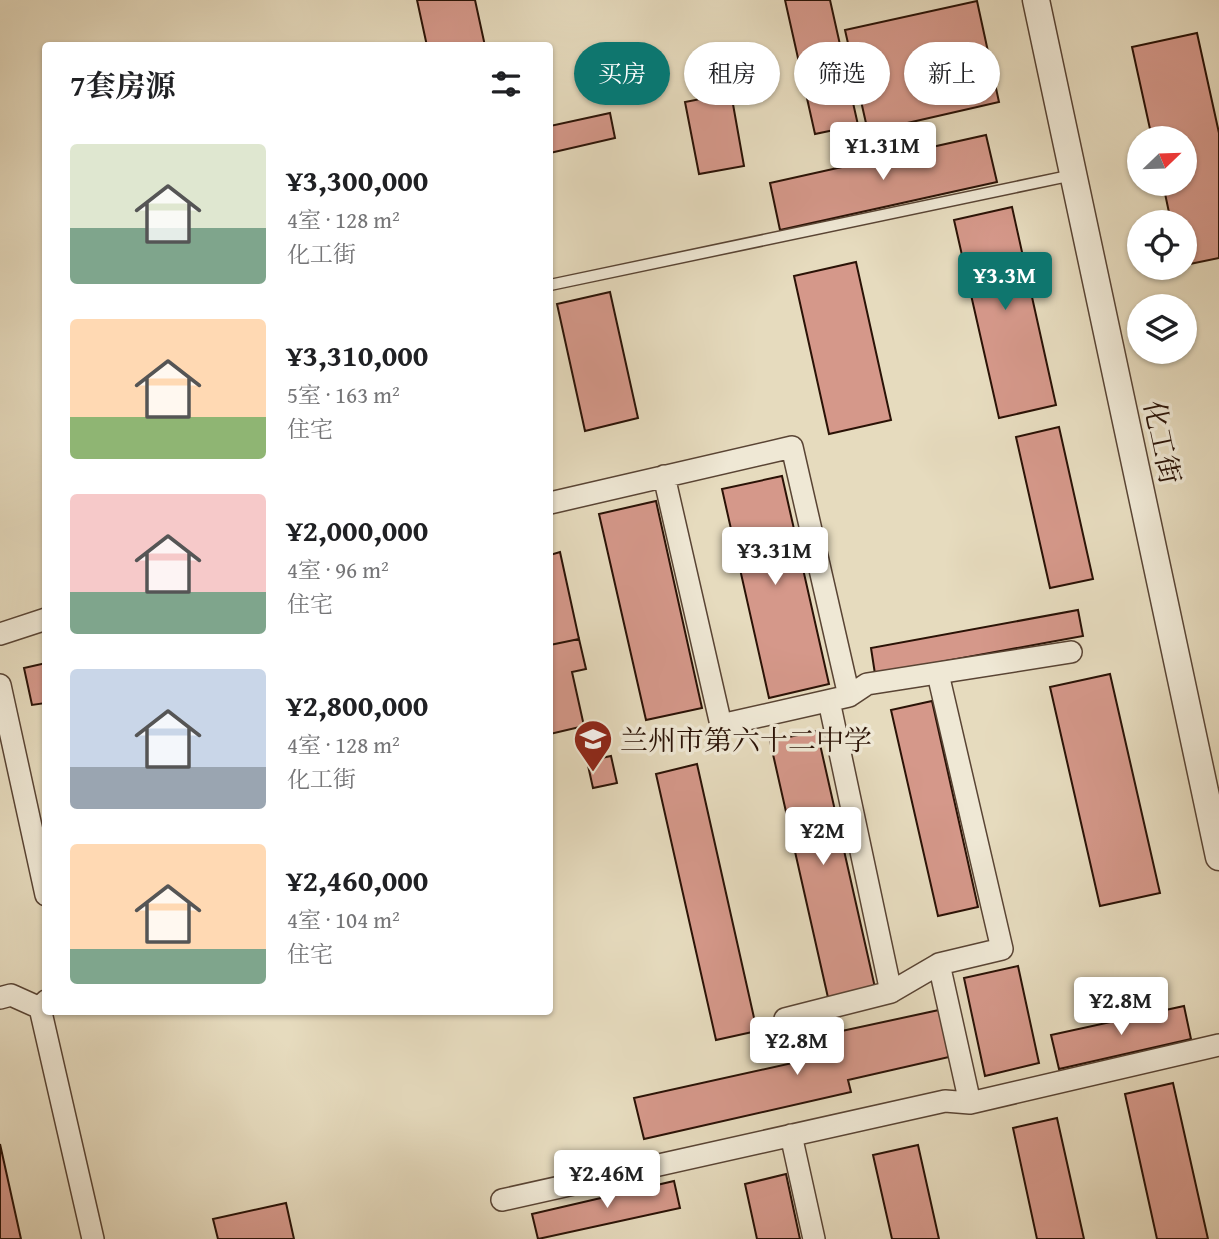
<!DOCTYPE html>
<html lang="zh">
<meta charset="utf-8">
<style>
body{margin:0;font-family:"Gentium Book Plus","Noto Serif SC",serif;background:#f2f2f2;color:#202124;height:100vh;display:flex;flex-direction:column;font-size:26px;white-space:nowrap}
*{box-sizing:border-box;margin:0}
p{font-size:23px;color:#757577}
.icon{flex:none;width:38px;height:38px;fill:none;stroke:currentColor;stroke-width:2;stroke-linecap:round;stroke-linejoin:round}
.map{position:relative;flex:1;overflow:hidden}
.sheet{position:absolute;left:42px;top:42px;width:511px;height:973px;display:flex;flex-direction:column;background:#fff;border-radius:7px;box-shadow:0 2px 5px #0004}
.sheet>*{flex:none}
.hud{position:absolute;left:574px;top:42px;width:539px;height:63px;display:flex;gap:14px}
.needle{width:46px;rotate:67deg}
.fabs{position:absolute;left:1127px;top:126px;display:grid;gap:14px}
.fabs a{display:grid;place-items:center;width:70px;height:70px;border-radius:50%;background:#fff;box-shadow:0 2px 5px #0004;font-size:35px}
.price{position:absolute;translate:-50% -60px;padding:0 16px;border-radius:7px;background:#fff;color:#222;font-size:23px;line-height:46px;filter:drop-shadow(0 2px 4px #0008)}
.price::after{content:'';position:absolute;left:50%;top:42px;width:21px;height:16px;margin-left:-10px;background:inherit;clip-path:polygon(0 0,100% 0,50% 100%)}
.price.on{background:#0f766e;color:#fff}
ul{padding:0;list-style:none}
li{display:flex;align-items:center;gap:21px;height:175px;padding:0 28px}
li span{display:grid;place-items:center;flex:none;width:196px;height:140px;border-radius:7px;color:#555}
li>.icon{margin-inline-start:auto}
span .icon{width:84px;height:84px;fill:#fffc;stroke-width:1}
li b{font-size:30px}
h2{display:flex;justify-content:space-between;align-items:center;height:84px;padding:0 28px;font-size:30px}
.chip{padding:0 24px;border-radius:32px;background:#fff;box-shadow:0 2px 5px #0004;font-size:24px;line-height:63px}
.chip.on{background:#0f766e;color:#fff}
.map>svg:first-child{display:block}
</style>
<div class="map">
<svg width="1219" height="1239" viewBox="0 0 1219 1239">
<rect width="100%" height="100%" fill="#e6dbbe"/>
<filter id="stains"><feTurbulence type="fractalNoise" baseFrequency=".00286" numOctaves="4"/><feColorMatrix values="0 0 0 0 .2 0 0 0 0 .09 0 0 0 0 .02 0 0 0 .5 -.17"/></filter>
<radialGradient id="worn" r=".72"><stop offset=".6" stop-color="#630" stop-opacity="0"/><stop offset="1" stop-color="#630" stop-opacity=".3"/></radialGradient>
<path fill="#d5988a" stroke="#2a1206" stroke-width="2" d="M 417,0 L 475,0 L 485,46 L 427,46 Z
M 785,0 L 830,0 L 858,125 L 815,134 Z
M 977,1 L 999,102 L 868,132 L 845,30 Z
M 1197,33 L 1219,133 L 1219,258 L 1185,265 L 1185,222 L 1171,222 L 1163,184 L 1185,184 L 1185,138 L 1152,138 L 1132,47 Z
M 731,93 L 744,166 L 699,174 L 685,102 Z
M 610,113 L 615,138 L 550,153 L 550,126 Z
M 986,135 L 997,182 L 780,230 L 770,183 Z
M 1012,207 L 1056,405 L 999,418 L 954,220 Z
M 856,262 L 891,420 L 829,434 L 794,276 Z
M 610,292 L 638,418 L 585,431 L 557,304 Z
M 1059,427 L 1093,579 L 1050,588 L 1016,437 Z
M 782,476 L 829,684 L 769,698 L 722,489 Z
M 656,501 L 702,708 L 646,720 L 599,514 Z
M 560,552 L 579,639 L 550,645 L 550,555 Z
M 1078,610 L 1083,636 L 875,674 L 871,648 Z
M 579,639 L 586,669 L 572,672 L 584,726 L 550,734 L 550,645 Z
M 46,663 L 46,703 L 32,705 L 24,668 Z
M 1110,674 L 1160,893 L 1100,906 L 1050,687 Z
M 932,701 L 978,907 L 938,916 L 891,710 Z
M 817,731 L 876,992 L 829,1002 L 770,741 Z
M 611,756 L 617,783 L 593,788 L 587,761 Z
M 697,764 L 757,1031 L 716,1040 L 656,774 Z
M 1018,966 L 1039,1063 L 985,1076 L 964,978 Z
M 1184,1006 L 1191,1039 L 1059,1069 L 1051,1035 Z
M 939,1010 L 949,1057 L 848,1080 L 851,1092 L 644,1139 L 634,1098 L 842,1052 L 837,1032 Z
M 1173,1083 L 1208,1239 L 1157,1239 L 1125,1094 Z
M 1057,1118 L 1084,1239 L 1037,1239 L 1013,1128 Z
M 0,1144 L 21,1239 L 0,1239 Z
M 918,1145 L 939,1239 L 892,1239 L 873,1155 Z
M 786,1174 L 800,1239 L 757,1239 L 745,1184 Z
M 674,1181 L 680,1208 L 538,1239 L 532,1214 Z
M 286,1203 L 294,1239 L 218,1239 L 213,1219 Z"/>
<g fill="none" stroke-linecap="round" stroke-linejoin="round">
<g stroke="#594434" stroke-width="13">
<path id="service" d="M 550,285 L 1073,175"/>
</g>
<g stroke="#594434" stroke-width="24">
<path id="minor" d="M 550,503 L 792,447 L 849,696 L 721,725 L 664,476
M 0,634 L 46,619
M 0,685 L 46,895
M 849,696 L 867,684 L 1071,652
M 829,701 L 891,992
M 939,964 L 970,1103
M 0,998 L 11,995 L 40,1008
M 46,1001 L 40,1008 L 93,1239
M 785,1019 L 891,992 L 939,964 L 1002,949 L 938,674
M 791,1135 L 814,1239
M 502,1200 L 945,1101 L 970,1103 L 1219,1045"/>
</g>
<g stroke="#594434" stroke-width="29">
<path id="tertiary" d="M 1036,0 L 1219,857"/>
</g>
<use href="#service" stroke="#efe8d5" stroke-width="10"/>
<use href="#minor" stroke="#efe8d5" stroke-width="21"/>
<use href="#tertiary" stroke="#efe8d5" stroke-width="26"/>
</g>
<defs>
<g id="school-pin" transform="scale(2.0125)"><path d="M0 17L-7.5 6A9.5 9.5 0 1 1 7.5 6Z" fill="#8f2418" stroke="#efe8d5"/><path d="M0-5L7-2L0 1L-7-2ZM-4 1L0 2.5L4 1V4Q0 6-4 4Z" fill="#fff"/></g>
</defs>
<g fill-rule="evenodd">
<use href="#school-pin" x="593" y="739"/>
</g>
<g text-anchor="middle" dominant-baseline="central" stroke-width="7" stroke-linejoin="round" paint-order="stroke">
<g font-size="28" fill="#2a1206" stroke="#efe8d5">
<text transform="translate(1163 442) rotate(78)">化工街</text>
</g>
<g font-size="28" fill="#2a1206" stroke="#efe8d5" text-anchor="start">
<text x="620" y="739">兰州市第六十二中学</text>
</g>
</g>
<rect width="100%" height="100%" filter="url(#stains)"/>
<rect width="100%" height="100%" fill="url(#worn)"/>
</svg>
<div class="fabs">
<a><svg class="needle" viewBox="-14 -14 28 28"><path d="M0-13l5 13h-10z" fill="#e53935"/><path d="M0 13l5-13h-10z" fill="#757577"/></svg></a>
<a><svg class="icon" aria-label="locate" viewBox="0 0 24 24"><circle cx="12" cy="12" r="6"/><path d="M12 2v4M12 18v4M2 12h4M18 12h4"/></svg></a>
<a><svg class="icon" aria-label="layers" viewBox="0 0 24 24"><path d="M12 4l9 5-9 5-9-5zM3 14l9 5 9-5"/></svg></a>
</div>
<b class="price" style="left:883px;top:182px">¥1.31M</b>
<b class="price on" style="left:1005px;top:312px">¥3.3M</b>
<b class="price" style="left:775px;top:587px">¥3.31M</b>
<b class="price" style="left:823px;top:867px">¥2M</b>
<b class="price" style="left:1121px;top:1037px">¥2.8M</b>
<b class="price" style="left:797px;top:1077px">¥2.8M</b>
<b class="price" style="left:607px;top:1210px">¥2.46M</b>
<div class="hud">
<a class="chip on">买房</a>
<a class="chip">租房</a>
<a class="chip">筛选</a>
<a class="chip">新上</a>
</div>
<section class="sheet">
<h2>7套房源<svg class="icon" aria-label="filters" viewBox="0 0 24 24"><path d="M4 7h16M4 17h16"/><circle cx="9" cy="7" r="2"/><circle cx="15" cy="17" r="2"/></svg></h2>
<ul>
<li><span style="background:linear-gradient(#dfe7d0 60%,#7fa58c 0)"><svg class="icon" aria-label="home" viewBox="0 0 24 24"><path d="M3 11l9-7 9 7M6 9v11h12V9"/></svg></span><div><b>¥3,300,000</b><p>4室 · 128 m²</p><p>化工街</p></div></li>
<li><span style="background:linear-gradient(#ffd9b3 70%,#8fb573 0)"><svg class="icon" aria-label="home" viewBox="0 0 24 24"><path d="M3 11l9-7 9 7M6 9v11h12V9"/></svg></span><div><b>¥3,310,000</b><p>5室 · 163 m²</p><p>住宅</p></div></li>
<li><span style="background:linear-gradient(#f6c9c9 70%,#7fa58c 0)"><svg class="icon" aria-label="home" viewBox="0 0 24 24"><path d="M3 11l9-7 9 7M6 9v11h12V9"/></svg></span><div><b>¥2,000,000</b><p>4室 · 96 m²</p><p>住宅</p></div></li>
<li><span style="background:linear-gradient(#c9d6e8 70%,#9aa5b1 0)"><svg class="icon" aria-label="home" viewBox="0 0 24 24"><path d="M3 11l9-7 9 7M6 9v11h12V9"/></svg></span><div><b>¥2,800,000</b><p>4室 · 128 m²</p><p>化工街</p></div></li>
<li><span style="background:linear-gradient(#ffd9b3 75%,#7fa58c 0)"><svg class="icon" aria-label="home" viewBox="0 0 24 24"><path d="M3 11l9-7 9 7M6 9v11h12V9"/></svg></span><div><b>¥2,460,000</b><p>4室 · 104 m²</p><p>住宅</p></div></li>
</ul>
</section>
</div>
